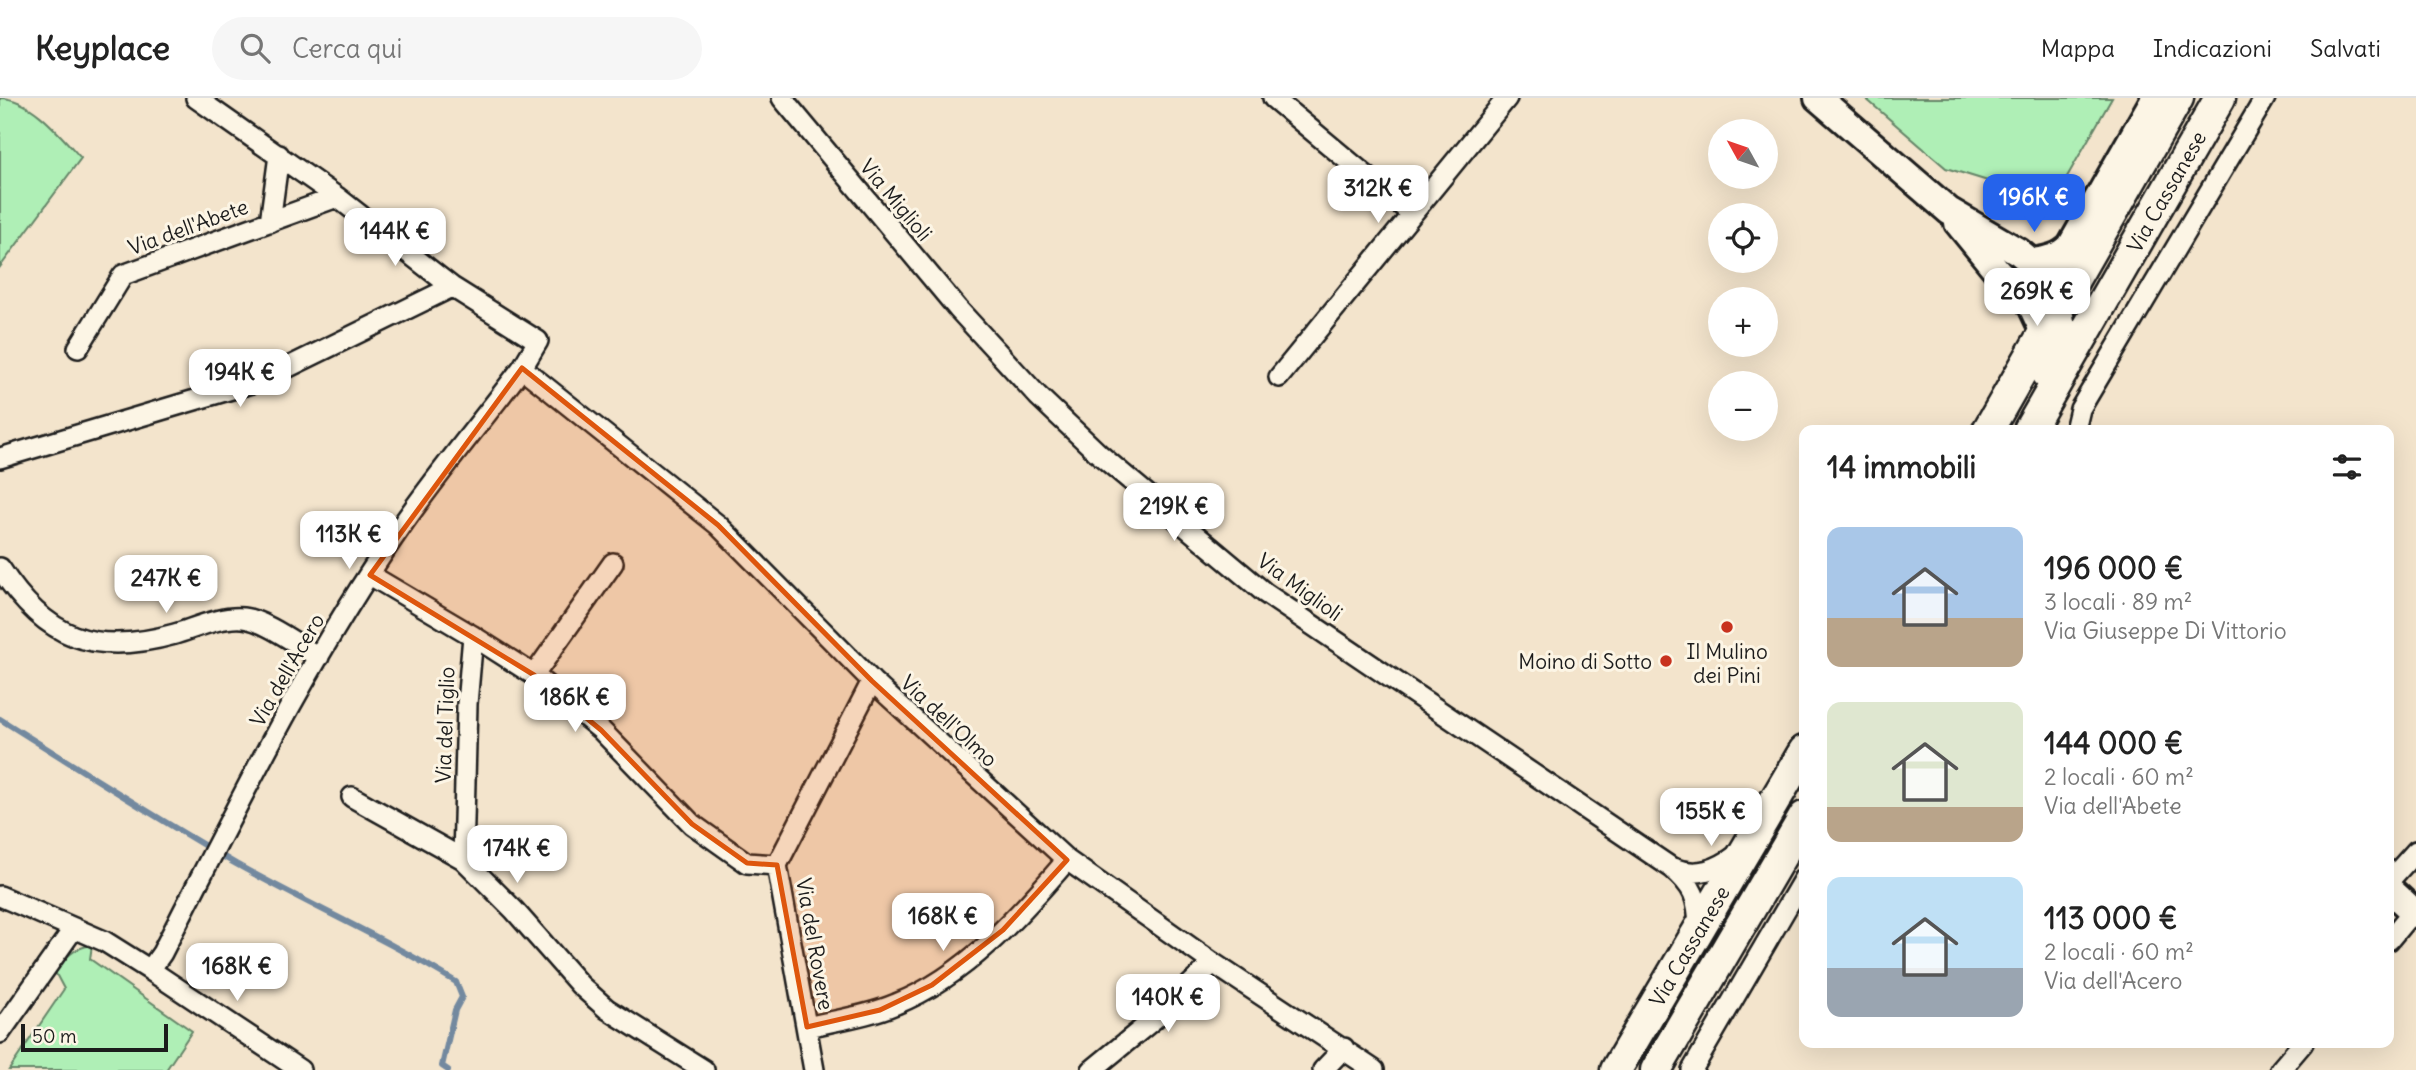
<!DOCTYPE html>
<html lang="it">
<meta charset="utf-8">
<style>
body{margin:0;font-family:Delius,sans-serif;background:#f6f6f6;color:#222;height:100vh;display:flex;flex-direction:column;font-size:26px;white-space:nowrap}
*{box-sizing:border-box;margin:0}
p{font-size:23px;color:#767676}
.icon{flex:none;width:38px;height:38px;fill:none;stroke:currentColor;stroke-width:2;stroke-linecap:round;stroke-linejoin:round}
.map{position:relative;flex:1;overflow:hidden}
.drawer{position:absolute;left:1799px;top:327px;width:595px;height:623px;display:flex;flex-direction:column;background:#fff;border-radius:14px;box-shadow:0 7px 28px #0002}
.drawer>*{flex:none}
.needle{width:46px;rotate:310deg}
.fabs{position:absolute;left:1708px;top:21px;display:grid;gap:14px}
.fabs a{display:grid;place-items:center;width:70px;height:70px;border-radius:50%;background:#fff;box-shadow:0 7px 28px #0002;font-size:35px}
.scale{position:absolute;left:21px;bottom:18px;width:147px;box-sizing:border-box;padding-left:7px;border:4px solid #1c1c1c;border-top:0;font-size:19px;line-height:24px;white-space:nowrap;color:#1c1c1c;-webkit-text-stroke:5px #fcf5e5;paint-order:stroke}
.price{position:absolute;translate:-50% -60px;padding:0 16px;border-radius:14px;background:#fff;color:#222;font-size:23px;line-height:46px;filter:drop-shadow(0 2px 4px #0008)}
.price::after{content:'';position:absolute;left:50%;top:42px;width:21px;height:16px;margin-left:-10px;background:inherit;clip-path:polygon(0 0,100% 0,50% 100%)}
.price.on{background:#2563eb;color:#fff}
ul{padding:0;list-style:none}
li{display:flex;align-items:center;gap:21px;height:175px;padding:0 28px}
li span{display:grid;place-items:center;flex:none;width:196px;height:140px;border-radius:14px;color:#555}
li>.icon{margin-inline-start:auto}
span .icon{width:84px;height:84px;fill:#fffc;stroke-width:1}
li b{font-size:30px}
h2{display:flex;justify-content:space-between;align-items:center;height:84px;padding:0 28px;font-size:30px}
header{display:flex;align-items:center;gap:42px;box-sizing:border-box;height:98px;padding:0 35px;background:#fff;border-bottom:2px solid #e0e0e0}
header strong{font-size:33px}
nav{display:flex;gap:38px;margin-inline-start:auto;font-size:24px}
.search{width:490px;height:63px;background:#f6f6f6;display:flex;align-items:center;gap:18px;box-sizing:border-box;padding:0 24px;border-radius:38px;color:#767676;font-size:26px}
.map>svg:first-child{display:block}
</style>
<header>
<strong>Keyplace</strong>
<div class="search"><svg class="icon" aria-label="search" viewBox="0 0 24 24"><circle cx="10" cy="10" r="6"/><path d="M15 15l6 6"/></svg>Cerca qui</div>
<nav><a>Mappa</a><a>Indicazioni</a><a>Salvati</a></nav>
</header>
<div class="map">
<svg width="2416" height="972" viewBox="0 0 2416 972">
<rect width="100%" height="100%" fill="#f3e4cc"/>
<filter id="ink" filterUnits="userSpaceOnUse"><feTurbulence type="fractalNoise" baseFrequency=".0143" numOctaves="2"/><feDisplacementMap in="SourceGraphic" scale="14" xChannelSelector="R" yChannelSelector="G"/><feConvolveMatrix kernelMatrix="1 2 1 2 8 2 1 2 1" color-interpolation-filters="sRGB"/></filter>
<g filter="url(#ink)">
<path fill="#afefb6" stroke="#668669" stroke-width="2" d="M 0,0 C 31,0 61,38 81,60 L 0,169 Z
M 1865,0 L 2112,0 L 2044,119 L 1991,84 L 1946,70 Z
M 92,847 L 90,861 L 192,933 L 166,972 L 9,972 L 64,891 L 55,874 C 66,859 73,850 92,847 Z"/>
<g fill="none" stroke-linecap="round" stroke-linejoin="round">
<path stroke="#73899f" stroke-width="6" d="M 0,621 C 78,670 156,720 236,766 C 309,807 385,840 456,884 L 462,899 L 455,912 L 442,968 L 448,972"/>
<g stroke="#1c1c1c" stroke-width="24">
<path id="street" d="M 782,0 L 958,211 L 1038,298 L 1099,356 L 1265,495 L 1672,770 C 1694,789 1698,800 1699,829
M 1273,0 L 1412,116
M 270,124 L 279,57
M 78,250 L 123,177 L 337,99
M 522,270 L 718,427 L 872,583 L 1067,762 L 1213,865 L 1374,972
M 1279,279 L 1507,0
M 2075,332 L 2080,311 L 2265,0
M 0,360 L 262,282 L 452,189
M 0,470 C 45,540 93,559 175,536 C 195,530 221,518 243,520 C 265,522 299,548 319,559
M 370,477 L 473,538 L 534,577 L 601,632 L 692,726 L 747,765 L 777,767
M 473,538 L 467,606 L 463,761 L 514,812 L 580,887 L 607,911 L 704,972
M 534,577 L 613,465
M 352,699 L 463,761
M 1673,770 C 1697,780 1718,771 1738,756
M 2389,783 L 2416,753
M 0,798 L 104,843 L 150,872 L 300,972
M 2389,842 L 2413,813
M 150,872 L 162,855 C 236,711 307,563 400,430 C 438,375 482,323 522,270 L 538,243 L 452,189 L 337,99 L 196,0
M 807,929 C 836,922 868,918 896,906 C 966,878 1019,818 1067,762
M 0,935 L 74,830
M 814,972 L 777,767 L 872,583
M 1092,972 L 1153,922 L 1213,865
M 1323,972 L 1344,950
M 1692,972 L 1804,780
M 2280,972 L 2303,945"/>
</g>
<g stroke="#1c1c1c" stroke-width="32">
<path id="secondary" d="M 1818,0 L 1949,113 L 2019,154 L 2047,177 L 2056,193 L 2063,236 L 2059,252 L 2045,277
M 1958,125 L 1998,174 L 2028,200 L 2044,234
M 2033,164 C 2047,162 2061,159 2071,148 L 2155,0
M 2389,791 L 2416,816"/>
</g>
<g stroke="#1c1c1c" stroke-width="35">
<g id="primary">
<path d="M 1988,332 L 2178,0"/>
<path id="s1" d="M 2029,332 L 2220,0"/>
<path id="s2" d="M 1616,972 L 1804,653"/>
<path d="M 1656,972 L 1804,719"/>
</g>
</g>
<use href="#street" stroke="#fcf5e5" stroke-width="19"/>
<use href="#secondary" stroke="#fcf5e5" stroke-width="26"/>
<use href="#primary" stroke="#fcf5e5" stroke-width="30"/>
</g>
</g>
<path fill="#de560d" fill-opacity="0.2" stroke="#de560d" stroke-width="5" stroke-linejoin="round" d="M 522,270 L 718,427 L 872,583 L 1067,762 L 1003,832 L 932,887 L 880,912 L 807,929 L 777,767 L 747,765 L 692,726 L 601,632 L 534,577 L 370,477 Z"/>
<g fill="#c8321e" stroke="#fcf5e5" stroke-width="2.5">
<circle cx="1727" cy="529" r="7"/>
<circle cx="1666" cy="563" r="7"/>
</g>
<g text-anchor="middle" dominant-baseline="central" stroke-width="6" stroke-linejoin="round" paint-order="stroke">
<g font-size="21" fill="#1c1c1c" stroke="#fcf5e5">
<text stroke="none"><textPath href="#s1" startOffset="275">Via Cassanese</textPath></text>
<text transform="translate(896 102) rotate(50)">Via Miglioli</text>
<text transform="translate(188 129) rotate(-20)">Via dell'Abete</text>
<text transform="translate(1300 489) rotate(36)">Via Miglioli</text>
<text transform="translate(287 572) rotate(-60)">Via dell'Acero</text>
<text transform="translate(949 623) rotate(43)">Via dell'Olmo</text>
<text transform="translate(445 627) rotate(-88)">Via del Tiglio</text>
<text transform="translate(815 846) rotate(80)">Via del Rovere</text>
<text stroke="none"><textPath href="#s2" startOffset="144">Via Cassanese</textPath></text>
</g>
<g font-size="21" fill="#1c1c1c" stroke="#fcf5e5">
<text x="1727" y="553">Il Mulino<tspan x="1727" dy="24">dei Pini</tspan></text>
<text x="1652" y="563" text-anchor="end">Moino di Sotto</text>
</g>
</g>
</svg>
<div class="fabs">
<a><svg class="needle" viewBox="-14 -14 28 28"><path d="M0-13l5 13h-10z" fill="#e53935"/><path d="M0 13l5-13h-10z" fill="#767676"/></svg></a>
<a><svg class="icon" aria-label="locate" viewBox="0 0 24 24"><circle cx="12" cy="12" r="6"/><path d="M12 2v4M12 18v4M2 12h4M18 12h4"/></svg></a>
<a>+</a>
<a>−</a>
</div>
<div class="scale">50 m</div>
<b class="price" style="left:1378px;top:127px">312K €</b>
<b class="price on" style="left:2034px;top:136px">196K €</b>
<b class="price" style="left:395px;top:170px">144K €</b>
<b class="price" style="left:2037px;top:230px">269K €</b>
<b class="price" style="left:240px;top:311px">194K €</b>
<b class="price" style="left:1174px;top:445px">219K €</b>
<b class="price" style="left:349px;top:473px">113K €</b>
<b class="price" style="left:166px;top:517px">247K €</b>
<b class="price" style="left:575px;top:636px">186K €</b>
<b class="price" style="left:1711px;top:750px">155K €</b>
<b class="price" style="left:517px;top:787px">174K €</b>
<b class="price" style="left:943px;top:855px">168K €</b>
<b class="price" style="left:237px;top:905px">168K €</b>
<b class="price" style="left:1168px;top:936px">140K €</b>
<section class="drawer">
<h2>14 immobili<svg class="icon" aria-label="filters" viewBox="0 0 24 24"><path d="M4 7h16M4 17h16"/><circle cx="9" cy="7" r="2"/><circle cx="15" cy="17" r="2"/></svg></h2>
<ul>
<li><span style="background:linear-gradient(#a9c7e8 65%,#b9a48a 0)"><svg class="icon" aria-label="home" viewBox="0 0 24 24"><path d="M3 11l9-7 9 7M6 9v11h12V9"/></svg></span><div><b>196 000 €</b><p>3 locali · 89 m²</p><p>Via Giuseppe Di Vittorio</p></div></li>
<li><span style="background:linear-gradient(#dfe7d0 75%,#b9a48a 0)"><svg class="icon" aria-label="home" viewBox="0 0 24 24"><path d="M3 11l9-7 9 7M6 9v11h12V9"/></svg></span><div><b>144 000 €</b><p>2 locali · 60 m²</p><p>Via dell'Abete</p></div></li>
<li><span style="background:linear-gradient(#bfe0f5 65%,#9aa5b1 0)"><svg class="icon" aria-label="home" viewBox="0 0 24 24"><path d="M3 11l9-7 9 7M6 9v11h12V9"/></svg></span><div><b>113 000 €</b><p>2 locali · 60 m²</p><p>Via dell'Acero</p></div></li>
</ul>
</section>
</div>
